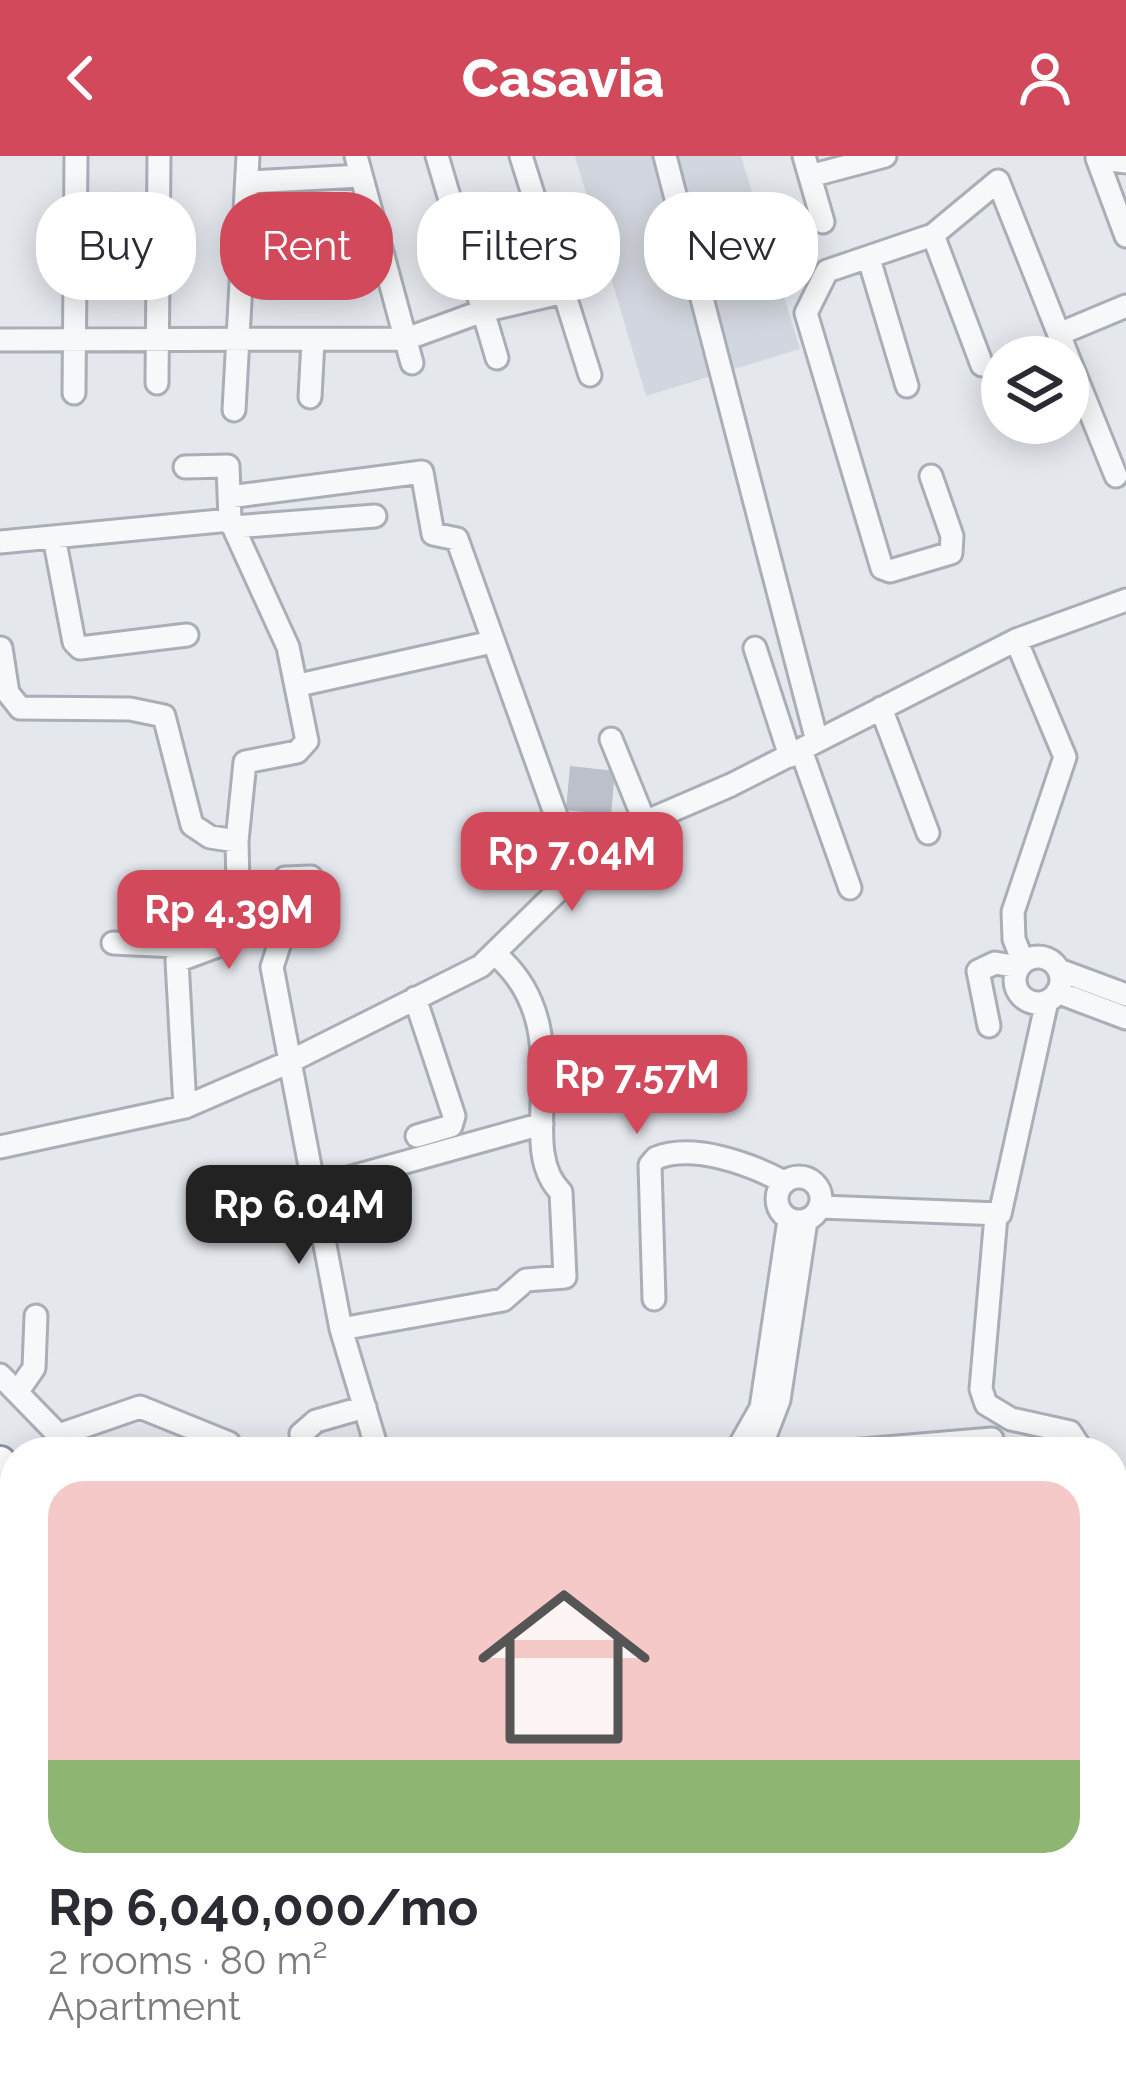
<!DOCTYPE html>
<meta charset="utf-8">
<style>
body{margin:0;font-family:Raleway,sans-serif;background:#f7f7f7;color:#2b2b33;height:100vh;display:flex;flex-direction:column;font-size:45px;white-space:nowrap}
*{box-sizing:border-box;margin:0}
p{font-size:39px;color:#7c7c81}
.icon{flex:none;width:66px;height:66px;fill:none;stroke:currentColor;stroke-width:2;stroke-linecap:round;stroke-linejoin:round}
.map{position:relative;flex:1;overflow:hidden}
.drawer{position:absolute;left:0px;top:1281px;width:1128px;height:663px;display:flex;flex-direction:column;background:#fff;border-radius:48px 48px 0 0;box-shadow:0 6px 30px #0003}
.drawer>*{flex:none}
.top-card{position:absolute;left:36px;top:36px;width:1056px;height:108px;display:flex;gap:24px}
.fabs{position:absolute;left:981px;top:180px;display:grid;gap:24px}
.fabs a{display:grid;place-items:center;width:108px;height:108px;border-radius:50%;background:#fff;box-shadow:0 6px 30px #0003;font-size:60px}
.price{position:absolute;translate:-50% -102px;padding:0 27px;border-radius:24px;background:#d1495b;color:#fff;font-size:39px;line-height:78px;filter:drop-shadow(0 3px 6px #0008)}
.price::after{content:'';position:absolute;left:50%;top:72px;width:36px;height:27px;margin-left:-18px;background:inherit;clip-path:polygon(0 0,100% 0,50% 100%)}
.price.selected{background:#222;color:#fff}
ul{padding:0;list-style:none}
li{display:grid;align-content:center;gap:24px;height:636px;padding:0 48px}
li span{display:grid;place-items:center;height:372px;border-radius:36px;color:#555}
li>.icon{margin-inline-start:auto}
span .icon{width:216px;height:216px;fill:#fffc;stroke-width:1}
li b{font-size:51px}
.chip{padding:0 42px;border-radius:48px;background:#fff;box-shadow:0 6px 30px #0003;font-size:42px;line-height:108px}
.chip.selected{background:#d1495b;color:#fff}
header{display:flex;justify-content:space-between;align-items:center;height:156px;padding:0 48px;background:#d1495b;color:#fff;font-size:54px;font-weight:800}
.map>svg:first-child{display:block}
</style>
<header><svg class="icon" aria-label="back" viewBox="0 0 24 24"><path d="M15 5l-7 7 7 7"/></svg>Casavia<svg class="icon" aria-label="person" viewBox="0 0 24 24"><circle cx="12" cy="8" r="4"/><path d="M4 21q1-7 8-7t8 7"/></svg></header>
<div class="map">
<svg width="1126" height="1942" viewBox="0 0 1126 1942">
<rect width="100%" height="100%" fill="#e4e7ec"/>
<path fill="#d2d6de" d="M 575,0 L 741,0 L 800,193 L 646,240 Z"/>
<path fill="#bbc0ca" d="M 570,610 L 615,615 L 611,659 L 566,654 Z"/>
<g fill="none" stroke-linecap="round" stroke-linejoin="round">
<g stroke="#a9aeb7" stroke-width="27">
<path id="minor" d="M 356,0 L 412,207
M 437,0 L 497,202
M 521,0 L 590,219
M 665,0 L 817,585
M 804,0 L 823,66
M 1126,6 L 1097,2 L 1126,80
M 810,20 L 885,0
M 248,26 L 361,20
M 933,79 L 982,209
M 869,103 L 907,230
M 246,105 L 383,99
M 1059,178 L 1126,150
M 0,184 L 406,183 L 483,155 L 564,136
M 1068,201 L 1116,320
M 157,227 L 159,0
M 74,237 L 76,0
M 310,241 L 313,185
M 234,254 L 248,0
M 931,320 L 952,380 L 951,397 L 890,415 L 882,412 L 806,157 L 827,115 L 933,79 L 998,25 L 1068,201
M 229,341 L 422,316 L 433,378 L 457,383 L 575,713
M 233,371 L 375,360
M 54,381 L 74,486 L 80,492 L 187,479
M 0,386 L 230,364
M 1016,484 L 1065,601 L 1013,756 L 1014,783 L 1023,806
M 1,492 L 8,537 L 20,552 L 130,553 L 164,560 L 192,669 L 210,681 L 237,685
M 755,492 L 790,600
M 299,529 L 492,486
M 881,552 L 928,677
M 611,583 L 644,664
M 801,594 L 850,732
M 283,777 L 310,761 L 311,721 L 285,722 L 283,777 L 272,811 L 341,1173 L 378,1296
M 113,787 L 176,790 L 193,798
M1015 824a23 23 0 1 1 46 0a23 23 0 1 1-46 0Z
M 1059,814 L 1126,839
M 1057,836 L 1126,862
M 415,842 L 454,960 L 451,970 L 417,980
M 989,870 L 978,815 L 995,807 L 1019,811
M 185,951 L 177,805 L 231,785 L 239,776 L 237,685 L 245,606 L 297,596 L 307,585 L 288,491 L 230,364 L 228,310 L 185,311
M 0,991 L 185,951 L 287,907 L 481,810 L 615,679 L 731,629 L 1016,484 L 1126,444
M777 1043a22 22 0 1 1 44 0a22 22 0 1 1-44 0Z
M 312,1032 L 542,968
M 821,1051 L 1000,1058 L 1047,845
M 996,1060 L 981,1233 L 986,1248 L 1011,1263 L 1070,1276 L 1083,1296
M 654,1143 L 650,1009 L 656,1002 C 694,987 750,1008 784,1026
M 341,1173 L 503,1144 L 526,1124 L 565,1121 L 561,1036 C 511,988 584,873 495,798
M 0,1219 L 75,1296
M 18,1235 L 34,1212 L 36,1160
M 59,1279 L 140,1251 L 229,1287
M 304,1296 L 301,1278 L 316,1265 L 365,1251
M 736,1296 L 761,1252 L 789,1064
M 759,1296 L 779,1244 L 806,1065
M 838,1296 L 992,1283
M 1113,1353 L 1126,1351
M 1113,1517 L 1126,1512
M 1113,1655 L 1126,1655
M 3,1916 L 4,1942
M 537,1929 L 545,1942
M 715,1929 L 719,1942
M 923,1929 L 925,1942
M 305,1942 L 307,1929
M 977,1942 L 1126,1927"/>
</g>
<g stroke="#a3abb8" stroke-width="30">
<path id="major" d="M 0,1458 L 15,1477
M 394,1929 L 404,1942"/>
</g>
<g stroke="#8b94a3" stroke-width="36">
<path id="highway" d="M 0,1306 L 15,1322
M 0,1359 L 15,1377
M 451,1929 L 460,1942
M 492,1929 L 501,1942"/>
</g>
<use href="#minor" stroke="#f7f8fa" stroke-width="21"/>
<use href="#major" stroke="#fff" stroke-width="24"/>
<use href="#highway" stroke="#fff" stroke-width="30"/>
</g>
</svg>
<div class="fabs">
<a><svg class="icon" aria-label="layers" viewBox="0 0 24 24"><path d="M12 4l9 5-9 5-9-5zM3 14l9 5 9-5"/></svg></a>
</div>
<b class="price" style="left:572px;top:758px">Rp 7.04M</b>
<b class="price" style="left:229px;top:816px">Rp 4.39M</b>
<b class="price" style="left:637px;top:981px">Rp 7.57M</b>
<b class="price selected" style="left:299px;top:1111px">Rp 6.04M</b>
<div class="top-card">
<a class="chip">Buy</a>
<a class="chip selected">Rent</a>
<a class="chip">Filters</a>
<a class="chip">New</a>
</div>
<section class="drawer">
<ul>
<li><span style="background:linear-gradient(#f6c9c9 75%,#8fb573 0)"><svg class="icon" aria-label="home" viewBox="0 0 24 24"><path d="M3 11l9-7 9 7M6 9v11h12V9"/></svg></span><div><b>Rp 6,040,000/mo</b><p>2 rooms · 80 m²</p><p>Apartment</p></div></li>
</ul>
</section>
</div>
